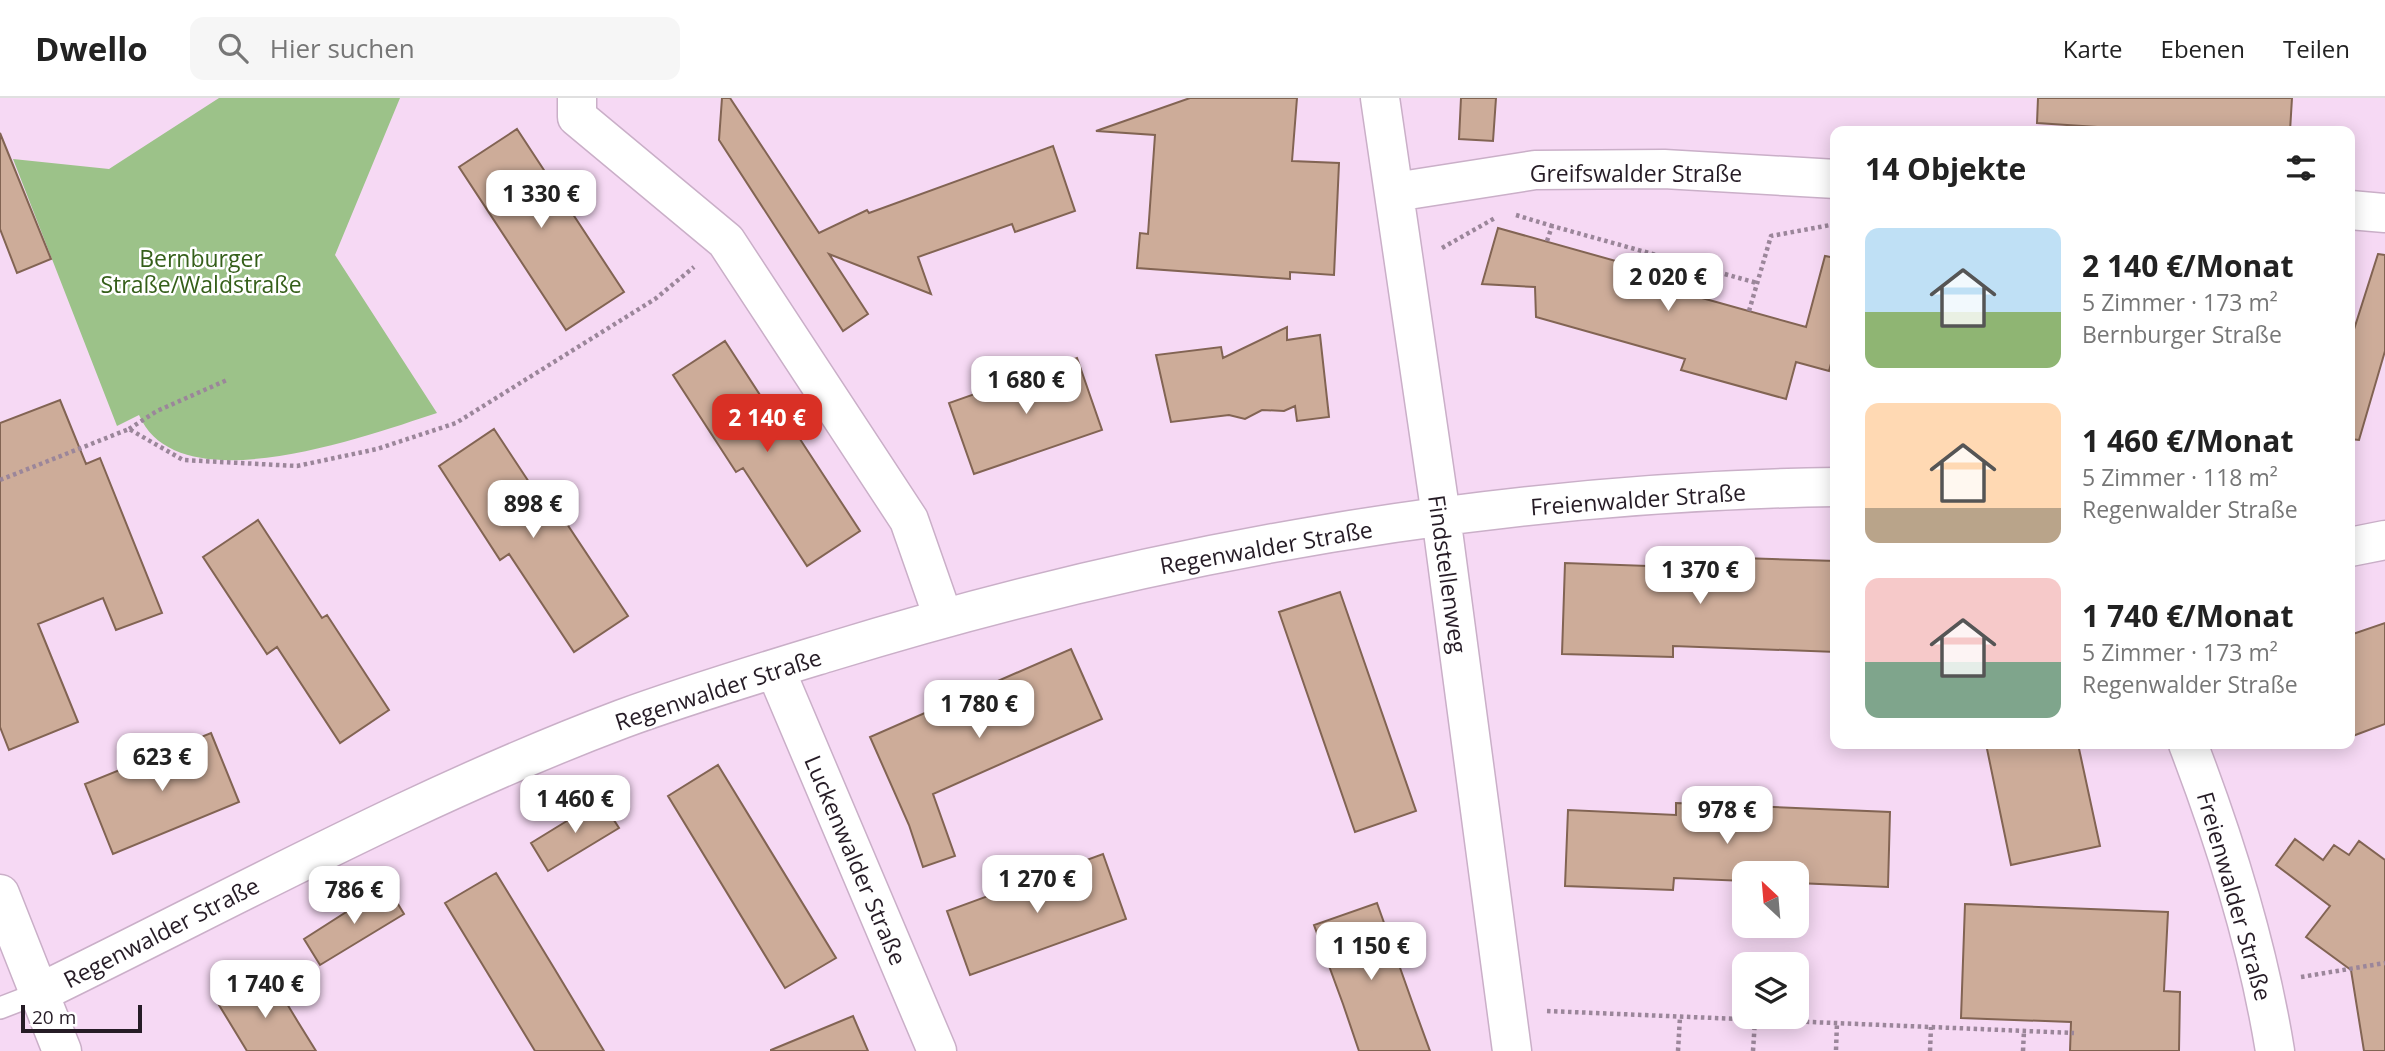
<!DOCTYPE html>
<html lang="de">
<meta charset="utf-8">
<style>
body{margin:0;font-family:"Open Sans",sans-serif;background:#f6f6f6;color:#222;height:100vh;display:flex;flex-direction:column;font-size:26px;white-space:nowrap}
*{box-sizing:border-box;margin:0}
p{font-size:23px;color:#767676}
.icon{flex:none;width:38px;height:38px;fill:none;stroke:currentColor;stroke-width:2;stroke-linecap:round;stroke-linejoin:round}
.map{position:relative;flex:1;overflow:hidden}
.sheet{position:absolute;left:1830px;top:28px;width:525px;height:623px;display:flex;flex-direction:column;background:#fff;border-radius:14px;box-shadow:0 4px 18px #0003}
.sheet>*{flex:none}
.needle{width:46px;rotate:334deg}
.fabs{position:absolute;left:1732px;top:763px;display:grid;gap:14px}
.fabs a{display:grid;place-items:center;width:77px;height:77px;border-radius:14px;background:#fff;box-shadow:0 4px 18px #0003;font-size:35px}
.scale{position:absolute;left:21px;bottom:18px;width:121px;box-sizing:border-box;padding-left:7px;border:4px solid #261c26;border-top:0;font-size:19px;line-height:24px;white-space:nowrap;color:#261c26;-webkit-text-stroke:5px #fff;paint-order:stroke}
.price{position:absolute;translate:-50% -60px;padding:0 16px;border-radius:14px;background:#fff;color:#222;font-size:23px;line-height:46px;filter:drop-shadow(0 2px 4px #0008)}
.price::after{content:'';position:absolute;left:50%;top:42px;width:21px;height:16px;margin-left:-10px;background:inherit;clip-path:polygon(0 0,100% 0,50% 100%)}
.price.current{background:#d93025;color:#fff}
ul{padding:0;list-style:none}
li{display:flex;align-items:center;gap:21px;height:175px;padding:0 35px}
li span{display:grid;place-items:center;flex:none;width:196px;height:140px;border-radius:14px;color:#555}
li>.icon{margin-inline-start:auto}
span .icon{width:84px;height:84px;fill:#fffc;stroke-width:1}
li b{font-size:30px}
h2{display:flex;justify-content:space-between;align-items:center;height:84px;padding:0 35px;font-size:30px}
header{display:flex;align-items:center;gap:42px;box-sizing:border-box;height:98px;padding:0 35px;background:#fff;border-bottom:2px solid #e0e0e0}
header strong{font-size:33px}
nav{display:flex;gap:38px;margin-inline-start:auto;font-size:24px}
.search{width:490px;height:63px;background:#f6f6f6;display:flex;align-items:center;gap:18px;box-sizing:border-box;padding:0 24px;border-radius:14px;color:#767676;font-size:26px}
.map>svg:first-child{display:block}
</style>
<header>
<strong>Dwello</strong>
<div class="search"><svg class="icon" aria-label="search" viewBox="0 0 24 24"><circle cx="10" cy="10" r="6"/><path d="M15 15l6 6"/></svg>Hier suchen</div>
<nav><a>Karte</a><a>Ebenen</a><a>Teilen</a></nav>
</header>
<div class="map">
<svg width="2385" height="953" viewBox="0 0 2385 953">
<rect width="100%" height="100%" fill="#f6d9f4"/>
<path fill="#9cc289" d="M 219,0 L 400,0 L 335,157 L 437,315 C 369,337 178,408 139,317 L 117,328 L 13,61 L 109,71 Z"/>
<path fill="#cdac99" stroke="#826453" stroke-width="2" d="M 722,0 L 730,0 L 819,135 L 867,112 L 869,115 L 1053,48 L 1075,113 L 1015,134 L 1012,126 L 918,159 L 931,196 L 829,156 L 868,216 L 843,233 L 719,42 Z
M 1190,0 L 1297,0 L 1292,63 L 1339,65 L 1334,177 L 1290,174 L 1290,181 L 1137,170 L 1140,135 L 1148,136 L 1155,37 L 1096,33 Z
M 1461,0 L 1496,0 L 1493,43 L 1459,41 Z
M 2038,0 L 2292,0 L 2290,33 L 2158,30 L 2158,33 L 2037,25 Z
M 517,31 L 624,194 L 566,232 L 459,69 Z
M 0,35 L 51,161 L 17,175 L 0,131 Z
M 1498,130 L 1705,188 L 1702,200 L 1806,229 L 1825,158 L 1836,160 L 1836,247 L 1829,273 L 1796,264 L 1786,301 L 1681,272 L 1685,261 L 1536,219 L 1535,189 L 1482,186 Z
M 2378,156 L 2385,157 L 2385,253 L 2359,342 L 2350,341 L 2350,244 Z
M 1287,229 L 1287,242 L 1320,237 L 1329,319 L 1297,323 L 1295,308 L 1284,313 L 1262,312 L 1245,321 L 1229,317 L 1171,324 L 1156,257 L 1221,249 L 1223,260 Z
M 725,243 L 788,340 L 796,335 L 860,433 L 807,468 L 743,370 L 736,374 L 673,277 Z
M 1077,260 L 1102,332 L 974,376 L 949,305 Z
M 60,302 L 86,366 L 100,360 L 162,515 L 116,532 L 103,500 L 38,526 L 78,624 L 9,652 L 0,629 L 0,325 Z
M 494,331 L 556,425 L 563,420 L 628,518 L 574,554 L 509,456 L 500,462 L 439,368 Z
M 258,422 L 322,520 L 327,517 L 389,612 L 340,645 L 277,549 L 267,556 L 203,459 Z
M 1676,458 L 1836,463 L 1836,554 L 1673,548 L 1673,559 L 1562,556 L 1565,465 L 1676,469 Z
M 1340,494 L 1416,713 L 1355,734 L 1279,514 Z
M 2385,525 L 2385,626 L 2350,639 L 2350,537 Z
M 1071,551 L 1102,621 L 933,696 L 955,758 L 923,769 L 909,727 L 870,639 Z
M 211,635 L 239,704 L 113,756 L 85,686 Z
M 1986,646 L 2078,646 L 2100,748 L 2011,767 Z
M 718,667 L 836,860 L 785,890 L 668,698 Z
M 601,702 L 619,730 L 548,773 L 531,745 Z
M 1676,705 L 1890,714 L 1888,789 L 1797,785 L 1797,775 L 1745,775 L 1745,783 L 1674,780 L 1673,792 L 1565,788 L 1568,712 L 1676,717 Z
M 2295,741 L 2323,762 L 2334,747 L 2349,757 L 2359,743 L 2385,762 L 2385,953 L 2364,953 L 2351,872 L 2306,839 L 2330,808 L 2276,767 Z
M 1103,756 L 1126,821 L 970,877 L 947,813 Z
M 496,775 L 554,870 L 604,953 L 535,953 L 445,805 Z
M 387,788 L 404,816 L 320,867 L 304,841 Z
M 1377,805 L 1415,912 L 1430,953 L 1359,953 L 1343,906 L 1314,827 Z
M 1965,806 L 2168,814 L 2164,893 L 2180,894 L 2179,953 L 2070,953 L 2071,924 L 1961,920 Z
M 269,876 L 298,924 L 316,953 L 247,953 L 219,907 Z
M 853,918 L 868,953 L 771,953 L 771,952 Z"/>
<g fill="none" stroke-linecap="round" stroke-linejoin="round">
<g stroke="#caafc8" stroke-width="24">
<path id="lane" d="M 0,910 L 39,895"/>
</g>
<g stroke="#caafc8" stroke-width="41">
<path id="street" d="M 577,0 L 577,19 L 726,143 L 909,422 L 943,519
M 1380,0 L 1441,418 L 1512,953
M 1395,94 L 1535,72 L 1664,71 L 1836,81
M 2350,112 L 2385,115
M 2350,449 L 2385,442
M 775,571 L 937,953
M 2188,646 C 2226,745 2258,848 2275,953
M 0,796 L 62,953
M 39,895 C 232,801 420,697 622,621 C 690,596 760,575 829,554 C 1154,454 1495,394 1836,389"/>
</g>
<path stroke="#9b869a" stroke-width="4.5" stroke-dasharray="3.5 3.5" stroke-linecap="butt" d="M 1516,117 L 1552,128
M 1547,143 L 1552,128 L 1660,158
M 1442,150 L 1495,120
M 1655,174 L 1660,158 L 1757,185
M 1749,213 L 1771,138 L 1836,126
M 129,331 L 157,313 L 227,282
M 0,382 L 129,331 L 183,362 L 297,368 L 377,351 L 456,325 L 655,201 L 694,169
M 2301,879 L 2385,865
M 1547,913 L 2074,935
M 1836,952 L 1837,925
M 1678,953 L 1680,919
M 1753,953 L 1755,922
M 1930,953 L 1931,929
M 2023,953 L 2024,933"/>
<use href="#lane" stroke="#fff" stroke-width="21"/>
<use href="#street" stroke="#fff" stroke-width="38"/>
</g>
<g text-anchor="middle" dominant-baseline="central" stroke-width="5" stroke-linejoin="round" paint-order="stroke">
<g font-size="23" fill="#261c26" stroke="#fff">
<text x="1636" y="75">Greifswalder Straße</text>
<text transform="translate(1638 401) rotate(-4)">Freienwalder Straße</text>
<text transform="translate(1266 449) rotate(-10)">Regenwalder Straße</text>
<text transform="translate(1448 476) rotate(82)">Findstellenweg</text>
<text transform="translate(718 591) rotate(-18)">Regenwalder Straße</text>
<text transform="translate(856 762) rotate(67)">Luckenwalder Straße</text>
<text transform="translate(2235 798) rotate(74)">Freienwalder Straße</text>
<text transform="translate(161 834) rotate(-27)">Regenwalder Straße</text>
</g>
<g font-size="23" fill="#355f1a" stroke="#fff">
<text x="201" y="160">Bernburger<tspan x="201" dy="26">Straße/Waldstraße</tspan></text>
</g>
</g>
</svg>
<div class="fabs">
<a><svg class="needle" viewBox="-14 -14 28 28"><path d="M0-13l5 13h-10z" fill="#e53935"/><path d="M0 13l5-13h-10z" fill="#767676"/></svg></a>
<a><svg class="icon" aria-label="layers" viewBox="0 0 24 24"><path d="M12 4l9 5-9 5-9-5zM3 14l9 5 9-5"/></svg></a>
</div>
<div class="scale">20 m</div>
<b class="price" style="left:541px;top:132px">1 330 €</b>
<b class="price" style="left:1668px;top:215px">2 020 €</b>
<b class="price" style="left:1026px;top:318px">1 680 €</b>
<b class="price current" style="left:767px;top:356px">2 140 €</b>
<b class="price" style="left:533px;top:442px">898 €</b>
<b class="price" style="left:1700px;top:508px">1 370 €</b>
<b class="price" style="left:979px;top:642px">1 780 €</b>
<b class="price" style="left:162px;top:695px">623 €</b>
<b class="price" style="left:575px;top:737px">1 460 €</b>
<b class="price" style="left:1727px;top:748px">978 €</b>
<b class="price" style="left:1037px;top:817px">1 270 €</b>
<b class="price" style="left:354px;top:828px">786 €</b>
<b class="price" style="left:1371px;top:884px">1 150 €</b>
<b class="price" style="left:265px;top:922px">1 740 €</b>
<section class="sheet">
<h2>14 Objekte<svg class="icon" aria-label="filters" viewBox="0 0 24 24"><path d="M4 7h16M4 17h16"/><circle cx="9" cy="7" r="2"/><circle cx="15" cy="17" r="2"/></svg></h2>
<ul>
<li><span style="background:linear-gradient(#bfe0f5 60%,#8fb573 0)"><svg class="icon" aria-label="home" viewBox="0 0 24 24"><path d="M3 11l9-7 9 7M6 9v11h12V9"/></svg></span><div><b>2 140 €/Monat</b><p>5 Zimmer · 173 m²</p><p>Bernburger Straße</p></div></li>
<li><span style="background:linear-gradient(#ffd9b3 75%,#b9a48a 0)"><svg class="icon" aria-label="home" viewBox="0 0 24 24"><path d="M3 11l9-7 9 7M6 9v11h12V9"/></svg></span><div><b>1 460 €/Monat</b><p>5 Zimmer · 118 m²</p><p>Regenwalder Straße</p></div></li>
<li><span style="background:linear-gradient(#f6c9c9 60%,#7fa58c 0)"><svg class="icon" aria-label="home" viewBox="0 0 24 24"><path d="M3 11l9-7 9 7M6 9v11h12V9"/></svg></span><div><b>1 740 €/Monat</b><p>5 Zimmer · 173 m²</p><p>Regenwalder Straße</p></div></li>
</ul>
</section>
</div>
